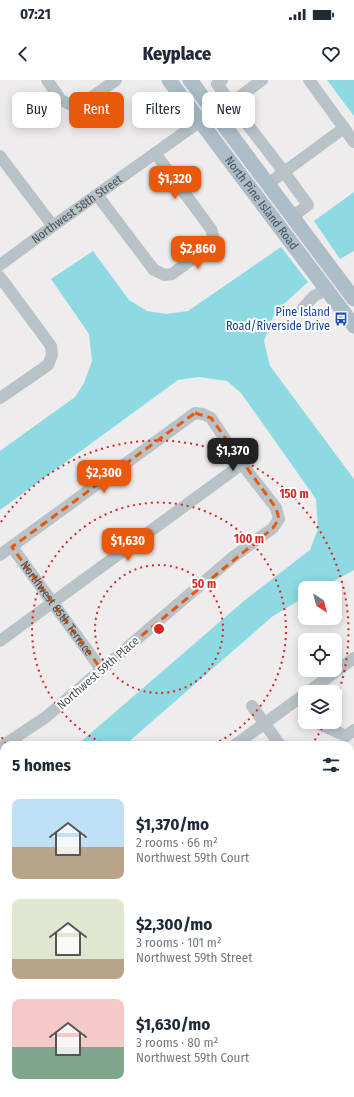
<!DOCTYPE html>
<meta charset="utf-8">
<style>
body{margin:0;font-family:"Fira Sans Condensed",sans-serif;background:#f2f2f3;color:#1f2937;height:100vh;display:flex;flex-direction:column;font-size:15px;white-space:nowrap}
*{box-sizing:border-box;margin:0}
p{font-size:13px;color:#747a83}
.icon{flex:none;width:22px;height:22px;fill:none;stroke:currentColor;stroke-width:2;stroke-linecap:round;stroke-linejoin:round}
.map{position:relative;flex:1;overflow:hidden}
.panel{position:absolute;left:0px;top:661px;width:354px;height:356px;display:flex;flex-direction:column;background:#fff;border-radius:12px 12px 0 0;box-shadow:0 2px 10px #0003}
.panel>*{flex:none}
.banner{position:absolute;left:12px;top:12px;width:330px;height:36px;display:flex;gap:8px}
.needle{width:26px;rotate:144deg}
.controls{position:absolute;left:298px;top:501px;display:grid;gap:8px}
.controls a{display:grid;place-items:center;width:44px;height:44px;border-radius:8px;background:#fff;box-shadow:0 2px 10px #0003;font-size:20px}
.price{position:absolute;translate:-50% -34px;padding:0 9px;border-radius:8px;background:#ea580c;color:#fff;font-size:13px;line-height:26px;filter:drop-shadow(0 1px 2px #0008)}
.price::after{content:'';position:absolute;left:50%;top:24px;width:12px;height:9px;margin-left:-6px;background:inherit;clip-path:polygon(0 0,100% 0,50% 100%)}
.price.active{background:#222;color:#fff}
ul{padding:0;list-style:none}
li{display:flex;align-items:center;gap:12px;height:100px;padding:0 12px}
li span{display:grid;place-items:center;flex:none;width:112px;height:80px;border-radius:8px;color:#555}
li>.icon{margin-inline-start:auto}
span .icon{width:48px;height:48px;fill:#fffc;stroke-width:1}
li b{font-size:17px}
h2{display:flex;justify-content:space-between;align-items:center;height:48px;padding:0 12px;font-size:17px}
.pill{padding:0 14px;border-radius:8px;background:#fff;box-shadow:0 2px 10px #0003;font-size:14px;line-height:36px}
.pill.active{background:#ea580c;color:#fff}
.status{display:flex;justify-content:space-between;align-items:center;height:28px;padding:0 20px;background:#fff;direction:ltr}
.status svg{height:11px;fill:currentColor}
header{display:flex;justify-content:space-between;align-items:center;height:52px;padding:0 12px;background:#fff;font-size:18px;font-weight:800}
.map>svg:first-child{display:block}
</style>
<div class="status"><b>07:21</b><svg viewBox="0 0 49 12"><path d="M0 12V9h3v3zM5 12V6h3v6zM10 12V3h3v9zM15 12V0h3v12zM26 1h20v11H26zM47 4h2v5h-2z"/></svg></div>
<header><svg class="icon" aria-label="back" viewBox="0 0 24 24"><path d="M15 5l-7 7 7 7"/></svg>Keyplace<svg class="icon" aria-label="heart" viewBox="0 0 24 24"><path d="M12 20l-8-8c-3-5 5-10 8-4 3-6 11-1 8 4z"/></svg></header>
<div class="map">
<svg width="354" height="1017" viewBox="0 0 354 1017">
<rect width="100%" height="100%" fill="#eeecec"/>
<path fill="#bceac9" d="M 354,710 L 354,851 L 350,855 L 350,713 Z
M 4,979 L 4,1013 L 179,1013 L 186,1017 L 0,1017 L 0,982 Z"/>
<path fill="#8ddae3" d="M 327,0 L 354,0 L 354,36 Z
M 354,112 L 354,171 L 340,179 L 314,141 Z
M 281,167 L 308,202 L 275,232 L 264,261 L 270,286 L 354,399 L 354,490 L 321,508 L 305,508 L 305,517 L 273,536 L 125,665 L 77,665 L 245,520 L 310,470 L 318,449 L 316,419 L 241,313 L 227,301 L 199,297 L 178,300 L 0,430 L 0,371 L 75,317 L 84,303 L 92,281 L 89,254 L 51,199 L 93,171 L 129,220 L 147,231 L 166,234 L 188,231 Z"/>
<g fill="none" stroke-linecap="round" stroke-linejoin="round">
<g stroke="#b8c2c7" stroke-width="12">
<path d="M 47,0 L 61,20 L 73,26 L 85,22 L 116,0"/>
<path d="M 222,0 L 217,4 L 231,23 L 262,0"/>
<path d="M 344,48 L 354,62"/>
<path d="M 0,76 L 53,146"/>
<path d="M 97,115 L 154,190 L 165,195 L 172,194 L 209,167 L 214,159 L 211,149 L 155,73"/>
<path d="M 292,137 L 308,125 L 284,92 L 344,48 L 309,0"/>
<path id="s1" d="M 0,185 L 53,146 L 213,32 L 231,23 L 284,92 L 268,104"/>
<path d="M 0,197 L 51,266 L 52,275 L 48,285 L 0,318"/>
<path d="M 303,228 L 314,216 L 326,210"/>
<path id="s2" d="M 12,467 L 101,589"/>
<path d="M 0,475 L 195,333 L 203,334 L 211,338 L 242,384 L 276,428 L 279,439 L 273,448 L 233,477 L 46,637 L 4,665"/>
<path d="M 0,561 L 242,384"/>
<path d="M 308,612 L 354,578"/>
<path d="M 252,626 L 280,665"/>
<path d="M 315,642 L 346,656 L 354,650"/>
<path d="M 235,665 L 305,614"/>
<path d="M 0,799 L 4,805"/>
<path d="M 0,822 L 4,828"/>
<path d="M 350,955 L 354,951"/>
<path d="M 350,992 L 354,989"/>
<path d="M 223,1013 L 231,1017"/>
<path d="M 251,1013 L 259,1017"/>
<path d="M 329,1017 L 332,1013"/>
<path d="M 350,1017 L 354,1012"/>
</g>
<g stroke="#adbec9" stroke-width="15">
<path id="s3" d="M 169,0 L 354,246"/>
<path d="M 190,0 L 354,219"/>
</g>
</g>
<path fill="none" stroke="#e8590c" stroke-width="3" stroke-dasharray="8 5" stroke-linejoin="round" d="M 195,333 L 211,338 L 276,428 L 279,439 L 273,448 L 101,589 L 12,467 Z"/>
<g fill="none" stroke="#d62828" stroke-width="2" stroke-dasharray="2 4">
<circle cx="159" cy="549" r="64"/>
<path d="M106 665A127 127 0 1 1 212 665"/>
<path d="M325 643A191 191 0 0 1 312 664M6 664A191 191 0 0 1 1 656M1 442A191 191 0 0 1 335 622"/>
</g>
<defs>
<g id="bus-bare" transform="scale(1.08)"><path d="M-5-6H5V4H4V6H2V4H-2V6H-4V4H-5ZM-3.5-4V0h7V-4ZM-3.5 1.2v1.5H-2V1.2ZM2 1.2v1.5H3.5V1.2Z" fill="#1a4fb4" stroke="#fff" stroke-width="2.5" paint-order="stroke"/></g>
</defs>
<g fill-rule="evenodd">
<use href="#bus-bare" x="341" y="239"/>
</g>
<g text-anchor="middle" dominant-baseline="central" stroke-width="4" stroke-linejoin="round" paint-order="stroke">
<g font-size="12" fill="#465157" stroke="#fff">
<text stroke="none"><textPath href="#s3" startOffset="154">North Pine Island Road</textPath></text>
<text stroke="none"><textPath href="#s1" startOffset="95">Northwest 58th Street</textPath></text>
<text stroke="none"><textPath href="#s2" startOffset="76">Northwest 85th Terrace</textPath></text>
<text transform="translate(98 593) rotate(-41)">Northwest 59th Place</text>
</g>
<g font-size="12" fill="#164399" stroke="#fff" text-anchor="end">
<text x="330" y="232">Pine Island<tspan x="330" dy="14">Road/Riverside Drive</tspan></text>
</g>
</g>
<circle cx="159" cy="549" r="6" fill="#d62828" stroke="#fff" stroke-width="2"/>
<g font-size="12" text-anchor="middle" font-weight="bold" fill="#d62828" stroke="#fff" stroke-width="4" stroke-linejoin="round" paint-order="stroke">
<text x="294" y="418">150 m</text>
<text x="249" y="463">100 m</text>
<text x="204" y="508">50 m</text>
</g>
</svg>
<div class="controls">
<a><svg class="needle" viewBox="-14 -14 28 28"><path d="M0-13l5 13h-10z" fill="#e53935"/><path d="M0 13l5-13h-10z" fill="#747a83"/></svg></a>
<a><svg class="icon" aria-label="locate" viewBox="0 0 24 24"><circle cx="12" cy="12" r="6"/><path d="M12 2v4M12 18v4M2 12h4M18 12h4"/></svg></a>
<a><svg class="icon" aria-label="layers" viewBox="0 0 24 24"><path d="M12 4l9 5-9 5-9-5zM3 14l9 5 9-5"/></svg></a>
</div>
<b class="price" style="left:175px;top:120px">$1,320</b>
<b class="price" style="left:198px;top:190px">$2,860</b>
<b class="price active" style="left:233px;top:392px">$1,370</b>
<b class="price" style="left:104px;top:414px">$2,300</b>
<b class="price" style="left:128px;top:482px">$1,630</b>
<div class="banner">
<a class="pill">Buy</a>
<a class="pill active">Rent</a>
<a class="pill">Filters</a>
<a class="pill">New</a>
</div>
<section class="panel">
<h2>5 homes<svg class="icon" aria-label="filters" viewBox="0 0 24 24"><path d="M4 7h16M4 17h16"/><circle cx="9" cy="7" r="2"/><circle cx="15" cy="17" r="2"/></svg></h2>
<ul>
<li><span style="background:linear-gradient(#bfe0f5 60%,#b9a48a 0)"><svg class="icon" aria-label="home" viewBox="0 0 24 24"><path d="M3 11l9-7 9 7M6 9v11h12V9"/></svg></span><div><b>$1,370/mo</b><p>2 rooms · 66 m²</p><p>Northwest 59th Court</p></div></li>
<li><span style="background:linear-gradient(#dfe7d0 75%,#b9a48a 0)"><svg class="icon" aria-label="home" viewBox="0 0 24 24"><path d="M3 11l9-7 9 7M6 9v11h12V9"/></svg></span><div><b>$2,300/mo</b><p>3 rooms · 101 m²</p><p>Northwest 59th Street</p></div></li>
<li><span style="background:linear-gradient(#f6c9c9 60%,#7fa58c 0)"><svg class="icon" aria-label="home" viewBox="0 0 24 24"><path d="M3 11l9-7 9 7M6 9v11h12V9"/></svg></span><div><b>$1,630/mo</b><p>3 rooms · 80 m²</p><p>Northwest 59th Court</p></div></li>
</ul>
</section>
</div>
